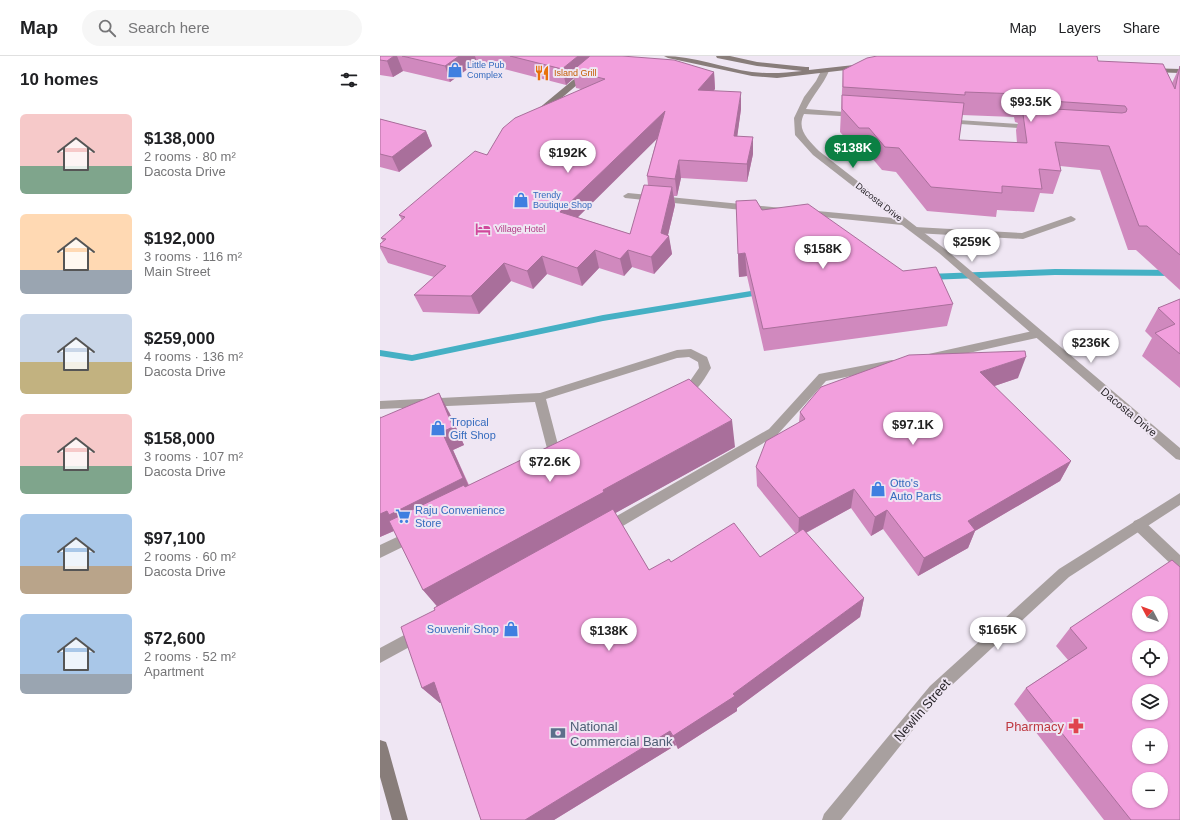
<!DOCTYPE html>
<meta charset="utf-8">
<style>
body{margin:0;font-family:Helvetica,sans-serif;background:#f6f6f6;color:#202124;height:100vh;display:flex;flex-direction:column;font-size:15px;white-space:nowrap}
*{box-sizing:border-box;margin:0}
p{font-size:13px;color:#757577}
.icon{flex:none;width:22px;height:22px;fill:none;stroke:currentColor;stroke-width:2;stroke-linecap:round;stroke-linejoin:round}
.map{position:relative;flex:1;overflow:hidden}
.details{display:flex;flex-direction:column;background:#fff;width:380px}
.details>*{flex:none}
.needle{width:26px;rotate:311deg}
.tools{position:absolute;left:752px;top:540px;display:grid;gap:8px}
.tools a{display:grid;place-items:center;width:36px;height:36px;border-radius:50%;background:#fff;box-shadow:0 1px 3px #0004;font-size:20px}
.price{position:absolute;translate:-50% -34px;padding:0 9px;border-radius:14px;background:#fff;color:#222;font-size:13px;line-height:26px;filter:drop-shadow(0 1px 2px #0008)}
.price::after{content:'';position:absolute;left:50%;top:24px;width:12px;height:9px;margin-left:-6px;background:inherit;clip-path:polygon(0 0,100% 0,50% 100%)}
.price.selected{background:#0b8043;color:#fff}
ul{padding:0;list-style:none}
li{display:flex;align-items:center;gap:12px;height:100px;padding:0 20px}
li span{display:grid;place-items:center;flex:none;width:112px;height:80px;border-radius:6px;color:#555}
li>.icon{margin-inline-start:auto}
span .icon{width:48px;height:48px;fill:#fffc;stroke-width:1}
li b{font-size:17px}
h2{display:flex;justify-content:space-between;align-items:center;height:48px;padding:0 20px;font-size:17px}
header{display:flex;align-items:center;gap:24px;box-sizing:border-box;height:56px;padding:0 20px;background:#fff;border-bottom:1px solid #e0e0e0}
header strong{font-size:19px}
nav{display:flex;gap:22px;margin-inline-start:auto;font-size:14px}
.search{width:280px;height:36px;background:#f6f6f6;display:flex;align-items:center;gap:10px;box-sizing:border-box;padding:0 14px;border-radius:22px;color:#757577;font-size:15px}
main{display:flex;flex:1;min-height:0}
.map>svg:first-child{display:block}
</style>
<header>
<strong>Map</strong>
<div class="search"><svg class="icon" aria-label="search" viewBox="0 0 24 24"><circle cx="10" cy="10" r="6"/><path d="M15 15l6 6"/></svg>Search here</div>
<nav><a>Map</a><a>Layers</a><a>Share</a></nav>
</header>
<main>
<section class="details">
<h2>10 homes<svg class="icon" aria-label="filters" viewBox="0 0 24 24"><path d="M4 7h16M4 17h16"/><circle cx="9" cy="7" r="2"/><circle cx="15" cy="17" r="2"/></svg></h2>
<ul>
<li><span style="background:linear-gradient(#f6c9c9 65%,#7fa58c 0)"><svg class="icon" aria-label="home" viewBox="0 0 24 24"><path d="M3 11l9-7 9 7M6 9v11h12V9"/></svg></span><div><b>$138,000</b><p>2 rooms · 80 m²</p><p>Dacosta Drive</p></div></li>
<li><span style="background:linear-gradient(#ffd9b3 70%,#9aa5b1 0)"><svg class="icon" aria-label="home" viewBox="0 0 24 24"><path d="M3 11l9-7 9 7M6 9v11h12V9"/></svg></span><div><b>$192,000</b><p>3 rooms · 116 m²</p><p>Main Street</p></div></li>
<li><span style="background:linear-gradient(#c9d6e8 60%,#c2b280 0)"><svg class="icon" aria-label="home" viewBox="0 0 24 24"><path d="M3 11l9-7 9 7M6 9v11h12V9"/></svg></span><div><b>$259,000</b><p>4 rooms · 136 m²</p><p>Dacosta Drive</p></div></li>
<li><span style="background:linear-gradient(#f6c9c9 65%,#7fa58c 0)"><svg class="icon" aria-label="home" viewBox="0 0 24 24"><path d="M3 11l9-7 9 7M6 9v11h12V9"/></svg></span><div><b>$158,000</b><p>3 rooms · 107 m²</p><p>Dacosta Drive</p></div></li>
<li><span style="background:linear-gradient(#a9c7e8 65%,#b9a48a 0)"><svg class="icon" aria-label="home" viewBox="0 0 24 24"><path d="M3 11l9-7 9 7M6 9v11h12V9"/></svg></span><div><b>$97,100</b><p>2 rooms · 60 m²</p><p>Dacosta Drive</p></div></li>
<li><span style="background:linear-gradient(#a9c7e8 75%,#9aa5b1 0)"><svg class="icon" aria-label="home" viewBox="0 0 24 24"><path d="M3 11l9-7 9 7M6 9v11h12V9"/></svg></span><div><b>$72,600</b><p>2 rooms · 52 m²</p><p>Apartment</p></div></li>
</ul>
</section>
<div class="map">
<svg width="800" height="764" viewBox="0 0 800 764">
<rect width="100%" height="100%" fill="#efe6f3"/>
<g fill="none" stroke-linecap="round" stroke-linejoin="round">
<path fill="#45b0c4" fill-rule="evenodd" d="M 675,213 L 800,214 L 800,220 L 675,219 L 548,224 L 544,221 L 548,218 Z
M 383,233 L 386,234 L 387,236 L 386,238 L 223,265 L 32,305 L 0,300 L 0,294 L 32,299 L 223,259 Z"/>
<path fill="#a8a09f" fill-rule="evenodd" d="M 691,160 L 696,163 L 694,165 L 643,183 L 535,177 L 530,174 L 535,171 L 642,177 Z
M 657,274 L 661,275 L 662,278 L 661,281 L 553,305 L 549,304 L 547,301 L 549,298 L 553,297 Z
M 311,293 L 327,301 L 331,312 C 325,322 313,344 299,340 L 297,337 L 310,325 L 319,312 L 318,306 L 309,301 L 297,302 L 166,343 L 182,404 L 180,408 L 176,409 L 172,408 L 170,404 L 155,346 L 0,353 L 0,345 L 160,337 L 297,294 Z
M 512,304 L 516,305 L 518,308 L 516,311 L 446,325 L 397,379 L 231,477 L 226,479 L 221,477 L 219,473 L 221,469 L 389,373 L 439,318 Z
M 759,463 L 764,465 L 800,499 L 800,514 L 795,512 L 754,473 L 752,469 L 754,465 Z
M 34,473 L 39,475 L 41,479 L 39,483 L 0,502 L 0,489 Z
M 41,570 L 46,572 L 48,577 L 46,582 L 0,607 L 0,592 Z"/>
<path fill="#a8a09f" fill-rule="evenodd" d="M 442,13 L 445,13 L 449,15 C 443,29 433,39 426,53 L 477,57 L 481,59 L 477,61 L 424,58 C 416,74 429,84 439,95 L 565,193 L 800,392 L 800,404 L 796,403 L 559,197 L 522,169 L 423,159 L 421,157 L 426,154 L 514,162 L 433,99 L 415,79 L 414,62 L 424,41 L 436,25 Z
M 563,63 L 653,69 L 657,71 L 653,73 L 566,67 L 563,67 Z
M 248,137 L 402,152 L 407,155 L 402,158 L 245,142 L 243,140 Z
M 800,437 L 800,449 L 689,521 L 560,640 L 461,764 L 442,764 L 444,758 L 550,630 L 679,513 Z"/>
<path fill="#887d7a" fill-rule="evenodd" d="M 222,0 L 231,0 L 164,57 L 158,57 L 158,53 Z
M 284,0 C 314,0 343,12 372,16 C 389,18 405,17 422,15 L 377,10 L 337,2 L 336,0 L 350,0 L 377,6 L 426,11 L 429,11 L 429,14 L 483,8 L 487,10 L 483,12 L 397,22 L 372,20 L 288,2 Z
M 766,12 L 800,13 L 800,17 L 769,16 L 765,14 Z
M 0,684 L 6,686 L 8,692 L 28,764 L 12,764 L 0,721 Z"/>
</g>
<path fill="#d089be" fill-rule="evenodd" d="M 0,0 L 209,0 L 209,1 L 334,16 L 335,33 L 333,35 L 361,53 L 357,80 L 373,98 L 367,126 L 301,122 L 297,140 L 294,140 L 295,149 L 288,179 L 292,198 L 274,218 L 252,211 L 244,220 L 219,212 L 202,230 L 167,218 L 153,233 L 131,225 L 99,258 L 43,256 L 34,239 L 54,221 L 8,207 L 0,192 L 0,188 L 3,185 L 1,182 L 22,164 L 19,159 L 201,33 L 196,32 L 194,22 L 186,29 L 97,6 L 70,26 L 23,15 L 13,21 L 0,19 ZM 277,82 L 267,120 L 268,129 L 250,178 L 197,161 Z
M 718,5 L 792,27 L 800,10 L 800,234 L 756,194 L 748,194 L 720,114 L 680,110 L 681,115 L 673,138 L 660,137 L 654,156 L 617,154 L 616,161 L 547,155 L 516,116 L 502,114 L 486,95 L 477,95 L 460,76 L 463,14 ZM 582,59 L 634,61 L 635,66 L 638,67 L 636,74 L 637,87 L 579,84 Z
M 0,63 L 46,75 L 52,90 L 19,116 L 0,111 Z
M 382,154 L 523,215 L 573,248 L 567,270 L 384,295 L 367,220 L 359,221 L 358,198 Z
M 800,243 L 800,332 L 762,300 L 772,282 L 765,275 L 778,252 Z
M 638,322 L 614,330 L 691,405 L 680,425 L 595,475 L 588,492 L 538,520 L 503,473 L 491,480 L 471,452 L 426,477 L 484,542 L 480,561 L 357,652 L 357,655 L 298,693 L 296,689 L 174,764 L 101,764 L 61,647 L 60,647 L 42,632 L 55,554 L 57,550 L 43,534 L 14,475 L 0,481 L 0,360 L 1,362 L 69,356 L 84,389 L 73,394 L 89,429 L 355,391 L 235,457 L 269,514 L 291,506 L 380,501 L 416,478 L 377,430 L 376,411 L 419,366 L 420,356 Z
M 800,511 L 800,764 L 724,764 L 634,648 L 646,632 L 688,604 L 676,590 L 690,572 Z"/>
<path fill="#a96f9b" d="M 14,0 L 17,0 L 23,15 L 13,21 L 7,5 Z
M 79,0 L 95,0 L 97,6 L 70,26 L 65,10 Z
M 198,0 L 209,0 L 211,8 L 192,15 L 194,22 L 186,29 L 182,13 Z
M 334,16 L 335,33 L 319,52 L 318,34 Z
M 361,36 L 361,53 L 355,97 L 354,80 Z
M 285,55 L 287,73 L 185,174 L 180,156 Z
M 46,75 L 52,90 L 19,116 L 12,101 Z
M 373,81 L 373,98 L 367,126 L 367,108 Z
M 299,104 L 301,122 L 297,140 L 295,123 Z
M 292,131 L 295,149 L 287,183 L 289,180 L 292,198 L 274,218 L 271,201 L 281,177 Z
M 215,194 L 219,212 L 202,230 L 197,212 Z
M 248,194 L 252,211 L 244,220 L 240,203 Z
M 365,197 L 367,220 L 359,221 L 358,198 Z
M 162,200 L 167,218 L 153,233 L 147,215 Z
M 124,207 L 131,225 L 99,258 L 91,240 Z
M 646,301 L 638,322 L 594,337 L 600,316 Z
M 59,337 L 69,356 L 84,389 L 73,394 L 93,440 L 0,481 L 0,458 Z
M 352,364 L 355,391 L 232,459 L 62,556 L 43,534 L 223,434 Z
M 691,405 L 680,425 L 595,475 L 588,492 L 538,520 L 544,502 L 588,465 Z
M 474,433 L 471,452 L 418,481 L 419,462 Z
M 507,454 L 503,473 L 491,480 L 495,461 Z
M 484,542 L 480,561 L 357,652 L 357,655 L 298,693 L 293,680 L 353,638 Z
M 54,626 L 70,641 L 60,647 L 42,632 Z
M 290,675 L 296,689 L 174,764 L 145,764 Z"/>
<path fill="#f29fdd" stroke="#a96f9b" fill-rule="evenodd" d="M 0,0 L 14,0 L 7,5 L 0,4 Z
M 22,0 L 79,0 L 65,10 Z
M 130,0 L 198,0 L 182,13 Z
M 210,0 L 242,0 L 294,4 L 334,16 L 318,34 L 361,36 L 354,80 L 373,81 L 367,108 L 299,104 L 295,123 L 267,120 L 285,55 L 180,156 L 250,178 L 264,129 L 292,131 L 281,177 L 289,180 L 271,201 L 248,194 L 240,203 L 215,194 L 197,212 L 162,200 L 147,215 L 124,207 L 91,240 L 34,239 L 66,210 L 0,190 L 0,188 L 6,183 L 1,182 L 25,161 L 19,159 L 95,95 L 107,99 L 123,72 L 135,62 L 225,23 L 192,15 Z
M 497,0 L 717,0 L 718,5 L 783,8 L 795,33 L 800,10 L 800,199 L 767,170 L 759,170 L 729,90 L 675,86 L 681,115 L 659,113 L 662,133 L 622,130 L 622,137 L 551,131 L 519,92 L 505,91 L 489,72 L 479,72 L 462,53 L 462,39 L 584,47 L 579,84 L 647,87 L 642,51 L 742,57 L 746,56 L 747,53 L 745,50 L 641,43 L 640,38 L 585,36 L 585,39 L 463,31 L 463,14 L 487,2 Z
M 0,63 L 46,75 L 12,101 L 0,98 Z
M 376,144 L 382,154 L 428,148 L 523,215 L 556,211 L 573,248 L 383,273 L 365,197 L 358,198 L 356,145 Z
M 800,243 L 800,298 L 775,277 L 795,268 L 778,252 Z
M 645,295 L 646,301 L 600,316 L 691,405 L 588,465 L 595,474 L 544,502 L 507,454 L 495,461 L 474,433 L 419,462 L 376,411 L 386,385 L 425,363 L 420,356 L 441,331 L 529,299 Z
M 309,323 L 352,364 L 223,434 L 224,436 L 43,534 L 9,465 L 84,429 L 85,431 Z
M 59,337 L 73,371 L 62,376 L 83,422 L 9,459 L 7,455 L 0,458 L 0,362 Z
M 233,453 L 269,514 L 289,503 L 291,506 L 354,467 L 380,501 L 423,473 L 484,542 L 353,638 L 355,640 L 293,680 L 290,675 L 145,764 L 101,764 L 54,626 L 42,632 L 21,571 L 55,554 L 54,552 Z
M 792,504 L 800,511 L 800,764 L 751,764 L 646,632 L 707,592 L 690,572 ZM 759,547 L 781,547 L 781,569 L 759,569 ZM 759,591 L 781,591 L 781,613 L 759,613 ZM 759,635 L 781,635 L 781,657 L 759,657 ZM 759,679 L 781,679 L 781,701 L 759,701 ZM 759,723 L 781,723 L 781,745 L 759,745 Z"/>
<defs>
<g id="shop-bare" transform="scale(1.2)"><path d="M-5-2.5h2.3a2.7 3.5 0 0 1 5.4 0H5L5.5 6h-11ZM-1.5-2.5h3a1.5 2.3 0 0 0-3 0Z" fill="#3f7fe0" stroke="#efe6f3" stroke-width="2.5" paint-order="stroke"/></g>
<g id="restaurant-bare" transform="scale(1.2)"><path d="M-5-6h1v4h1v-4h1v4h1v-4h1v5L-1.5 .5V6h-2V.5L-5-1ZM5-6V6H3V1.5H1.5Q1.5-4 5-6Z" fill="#e8710a" stroke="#efe6f3" stroke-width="2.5" paint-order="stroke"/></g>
<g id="hotel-bare" transform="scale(1.2)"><path d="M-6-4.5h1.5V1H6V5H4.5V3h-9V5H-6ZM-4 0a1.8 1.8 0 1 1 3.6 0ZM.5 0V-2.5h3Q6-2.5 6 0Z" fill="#d1479c" stroke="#efe6f3" stroke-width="2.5" paint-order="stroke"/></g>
<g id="supermarket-bare" transform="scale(1.2)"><path d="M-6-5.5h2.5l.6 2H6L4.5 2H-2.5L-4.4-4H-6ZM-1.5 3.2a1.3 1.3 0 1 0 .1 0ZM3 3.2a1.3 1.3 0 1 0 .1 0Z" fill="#3f7fe0" stroke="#efe6f3" stroke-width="2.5" paint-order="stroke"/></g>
<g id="pharmacy-bare" transform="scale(1.2)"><path d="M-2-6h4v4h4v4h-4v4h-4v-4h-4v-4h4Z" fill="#e0444e" stroke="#efe6f3" stroke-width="2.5" paint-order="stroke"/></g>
<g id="bank-bare" transform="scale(1.2)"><path d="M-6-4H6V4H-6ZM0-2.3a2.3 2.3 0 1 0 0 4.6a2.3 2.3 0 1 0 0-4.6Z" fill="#5c6f8a" stroke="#efe6f3" stroke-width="2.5" paint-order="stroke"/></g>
</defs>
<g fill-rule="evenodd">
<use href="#shop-bare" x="75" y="14"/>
<use href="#restaurant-bare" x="162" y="17"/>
<use href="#shop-bare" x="141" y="144"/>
<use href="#hotel-bare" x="103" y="173"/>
<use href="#shop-bare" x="58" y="372"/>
<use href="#shop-bare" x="498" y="433"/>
<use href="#supermarket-bare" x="23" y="460"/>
<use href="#shop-bare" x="131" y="573"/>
<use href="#pharmacy-bare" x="696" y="670"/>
<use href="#bank-bare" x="178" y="677"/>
</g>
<g text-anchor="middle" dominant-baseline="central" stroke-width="4" stroke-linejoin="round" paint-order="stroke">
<g font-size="9" fill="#366cbe" stroke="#efe6f3" text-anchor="start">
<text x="87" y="9">Little Pub<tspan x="87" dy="10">Complex</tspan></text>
<text x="153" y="139">Trendy<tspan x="153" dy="10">Boutique Shop</tspan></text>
</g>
<g font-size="9" fill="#c56008" stroke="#efe6f3" text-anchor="start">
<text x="174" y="17">Island Grill</text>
</g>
<g font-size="9" fill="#282429" stroke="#efe6f3">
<text transform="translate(499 146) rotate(38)">Dacosta Drive</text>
</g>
<g font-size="9" fill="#b23c85" stroke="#efe6f3" text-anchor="start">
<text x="115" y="173">Village Hotel</text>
</g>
<g font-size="11" fill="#282429" stroke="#efe6f3">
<text transform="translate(749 356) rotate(40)">Dacosta Drive</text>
</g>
<g font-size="11" fill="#366cbe" stroke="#efe6f3" text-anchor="start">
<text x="70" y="366">Tropical<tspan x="70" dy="13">Gift Shop</tspan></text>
<text x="510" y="427">Otto's<tspan x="510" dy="13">Auto Parts</tspan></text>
<text x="35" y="454">Raju Convenience<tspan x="35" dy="13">Store</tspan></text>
<text x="119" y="573" text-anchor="end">Souvenir Shop</text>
</g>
<g font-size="13" fill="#282429" stroke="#efe6f3">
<text transform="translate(542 654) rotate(-49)">Newlin Street</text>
</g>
<g font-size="13" fill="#4e5e75" stroke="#efe6f3" text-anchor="start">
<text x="190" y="670">National<tspan x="190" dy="15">Commercial Bank</tspan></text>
</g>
<g font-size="13" fill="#be3a42" stroke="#efe6f3" text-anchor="end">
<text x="684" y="670">Pharmacy</text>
</g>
</g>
</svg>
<div class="tools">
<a><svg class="needle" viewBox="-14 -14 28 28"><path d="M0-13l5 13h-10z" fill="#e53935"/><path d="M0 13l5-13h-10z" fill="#757577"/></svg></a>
<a><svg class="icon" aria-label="locate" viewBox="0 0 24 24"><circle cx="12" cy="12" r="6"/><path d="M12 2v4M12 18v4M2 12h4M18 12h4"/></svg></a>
<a><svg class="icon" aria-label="layers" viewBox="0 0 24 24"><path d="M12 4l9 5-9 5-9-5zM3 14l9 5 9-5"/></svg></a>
<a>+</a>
<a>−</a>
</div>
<b class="price" style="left:651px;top:67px">$93.5K</b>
<b class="price selected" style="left:473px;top:113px">$138K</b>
<b class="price" style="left:188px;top:118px">$192K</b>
<b class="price" style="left:592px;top:207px">$259K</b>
<b class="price" style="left:443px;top:214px">$158K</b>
<b class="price" style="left:711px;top:308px">$236K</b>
<b class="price" style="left:533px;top:390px">$97.1K</b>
<b class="price" style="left:170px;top:427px">$72.6K</b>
<b class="price" style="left:618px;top:595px">$165K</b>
<b class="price" style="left:229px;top:596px">$138K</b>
</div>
</main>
